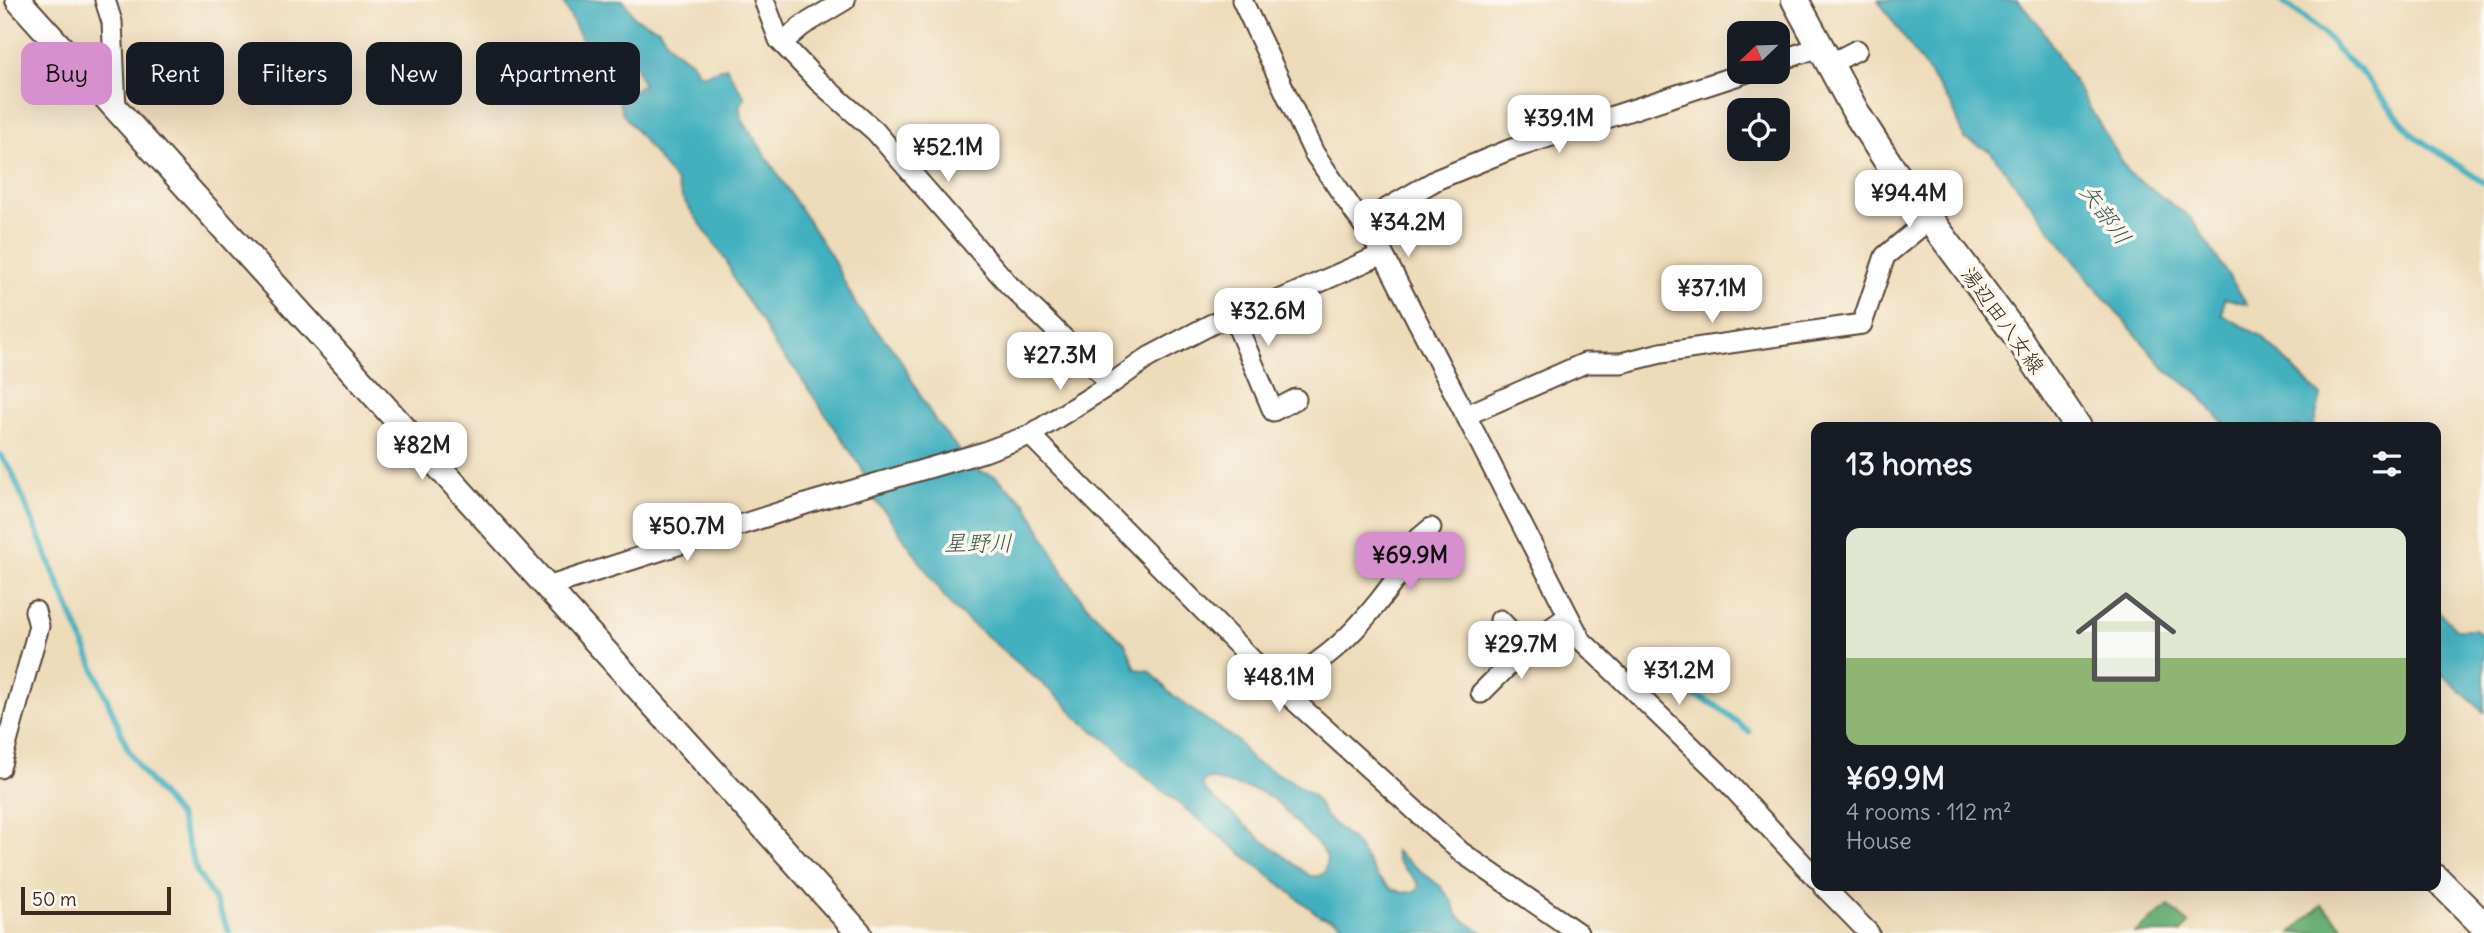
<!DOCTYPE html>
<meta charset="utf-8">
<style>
body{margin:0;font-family:Delius,"Klee One",sans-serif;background:#242831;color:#f1f3f6;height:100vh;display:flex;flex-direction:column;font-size:26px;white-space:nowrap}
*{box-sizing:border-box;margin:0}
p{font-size:23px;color:#9ea1a6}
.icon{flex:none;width:38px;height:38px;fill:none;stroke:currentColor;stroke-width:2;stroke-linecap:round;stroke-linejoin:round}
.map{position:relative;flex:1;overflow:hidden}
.drawer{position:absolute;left:1811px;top:422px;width:630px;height:469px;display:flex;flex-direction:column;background:#171b24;border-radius:14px;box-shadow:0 7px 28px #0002}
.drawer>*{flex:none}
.guide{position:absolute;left:21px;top:42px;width:665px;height:63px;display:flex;gap:14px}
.needle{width:46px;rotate:247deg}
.tools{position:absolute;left:1727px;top:21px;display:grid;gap:14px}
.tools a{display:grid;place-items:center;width:63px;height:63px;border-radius:14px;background:#171b24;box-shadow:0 7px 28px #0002;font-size:35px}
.scale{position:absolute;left:21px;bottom:18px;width:150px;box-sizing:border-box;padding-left:7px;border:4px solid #3b2a1e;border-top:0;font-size:19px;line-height:24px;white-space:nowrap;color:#3b2a1e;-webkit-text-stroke:5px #fbf7ec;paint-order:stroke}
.price{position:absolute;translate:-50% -60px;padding:0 16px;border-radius:14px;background:#fff;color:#222;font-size:23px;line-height:46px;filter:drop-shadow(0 2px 4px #0008)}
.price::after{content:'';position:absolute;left:50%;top:42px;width:21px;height:16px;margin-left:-10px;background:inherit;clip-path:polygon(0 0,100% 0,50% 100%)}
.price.active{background:#d690ce;color:#111}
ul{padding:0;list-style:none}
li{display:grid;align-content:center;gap:14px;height:371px;padding:0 35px}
li span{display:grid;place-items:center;height:217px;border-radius:14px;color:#555}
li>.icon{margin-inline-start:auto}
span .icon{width:126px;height:126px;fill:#fffc;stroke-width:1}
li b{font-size:30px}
h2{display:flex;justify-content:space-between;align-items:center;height:84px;padding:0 35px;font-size:30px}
.pill{padding:0 24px;border-radius:14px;background:#171b24;box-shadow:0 7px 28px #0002;font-size:24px;line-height:63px}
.pill.active{background:#d690ce;color:#111}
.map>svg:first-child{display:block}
</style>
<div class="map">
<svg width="2484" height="933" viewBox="0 0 2484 933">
<rect width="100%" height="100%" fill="#fbf7ec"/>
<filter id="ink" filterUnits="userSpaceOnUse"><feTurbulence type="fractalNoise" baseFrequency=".0143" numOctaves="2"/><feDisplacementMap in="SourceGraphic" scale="14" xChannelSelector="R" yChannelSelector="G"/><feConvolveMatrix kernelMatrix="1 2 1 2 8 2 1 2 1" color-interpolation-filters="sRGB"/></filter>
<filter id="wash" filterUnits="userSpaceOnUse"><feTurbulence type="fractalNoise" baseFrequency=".00686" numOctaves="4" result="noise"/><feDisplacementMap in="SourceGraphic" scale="28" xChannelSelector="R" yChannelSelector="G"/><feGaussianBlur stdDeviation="1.57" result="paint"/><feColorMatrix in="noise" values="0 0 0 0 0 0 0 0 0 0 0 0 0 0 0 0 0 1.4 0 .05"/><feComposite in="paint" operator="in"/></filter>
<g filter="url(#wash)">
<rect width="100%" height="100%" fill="#eddcba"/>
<path fill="#69b177" stroke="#526e4a" stroke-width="2" d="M 2322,905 L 2349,933 L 2291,933 Z
M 2169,906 L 2189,924 L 2180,933 L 2135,933 Z"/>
<path fill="#42b0bf" stroke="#3e6d6e" stroke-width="2" fill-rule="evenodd" d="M 562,0 L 623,0 L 635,18 L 659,29 L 671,47 L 694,64 L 697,72 L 704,75 L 726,67 L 745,98 L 739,107 L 743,121 L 831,256 L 857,307 L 897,354 L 935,421 L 975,470 L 995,476 L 1026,504 L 1067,579 L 1086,605 L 1125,643 L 1136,669 L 1150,671 L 1170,693 L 1188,707 L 1237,741 L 1252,761 L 1290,780 L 1313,796 L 1327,818 L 1356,844 L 1378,878 L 1392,889 L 1404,893 L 1415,891 L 1419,886 C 1413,871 1396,868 1395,851 L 1441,887 L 1452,901 L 1458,916 L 1483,933 L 1354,933 L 1335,920 L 1320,916 L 1133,767 L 1111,744 L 1075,716 L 1066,704 L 951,606 L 887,514 L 871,496 L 861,467 L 795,369 L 775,347 L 763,323 L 737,286 L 727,262 L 683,199 L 676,182 L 623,114 L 619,103 L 621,99 L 643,84 L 635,64 L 628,62 L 604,70 L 597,69 ZM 1210,779 L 1259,791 L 1276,801 L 1321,848 L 1327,857 L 1325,872 L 1319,876 L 1310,876 L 1261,839 L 1205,791 L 1202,784 L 1204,780 Z
M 1878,0 L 2018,0 L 2041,27 L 2129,173 L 2191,218 L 2247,304 L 2224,298 L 2222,315 L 2261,336 L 2321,396 L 2313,427 L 2227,427 L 2196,391 L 2168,372 L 2090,281 L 1990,151 L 1965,139 L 1952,106 Z
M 2436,609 L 2456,629 L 2474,629 L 2484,636 L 2484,712 L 2436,669 Z"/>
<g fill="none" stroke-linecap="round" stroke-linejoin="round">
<path stroke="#42b0bf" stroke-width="6" d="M 2280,0 L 2315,26 L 2333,43 L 2336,50 L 2359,70 L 2413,135 L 2484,183
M 0,455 L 11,470 L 128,749 L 141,770 L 179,817 L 197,872 L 215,901 L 230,933
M 1651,691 C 1704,693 1709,699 1749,732"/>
</g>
</g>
<g filter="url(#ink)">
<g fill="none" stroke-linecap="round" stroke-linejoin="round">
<g stroke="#564535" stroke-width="23">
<path id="minor" d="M 105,0 L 112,22 L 116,109
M 764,0 L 779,40 L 818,81 L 875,131 L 1009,285 L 1111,384
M 1242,0 L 1314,153 L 1383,254 L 1581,640 L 1717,771 L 1816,878
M 782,43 L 802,26 L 845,0
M 1778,61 L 1820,47
M 1830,64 L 1857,50
M 1363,222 L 1438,179 L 1509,150 L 1748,72
M 1233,316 L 1273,411 L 1296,399
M 1467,415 L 1585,363 L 1621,363 L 1661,353 L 1862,324 L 1885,256 L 1930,219
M 1030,435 L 1278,686 L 1461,852 L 1578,933
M 547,587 L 815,501 L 984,452 L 1030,435 L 1111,384 L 1149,357 L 1212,324 L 1284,298 L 1383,254
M 1500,620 L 1520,641 L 1533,641 L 1568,616
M 1278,686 C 1292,678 1307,670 1320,660 C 1364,629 1401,572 1431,528 L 1399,555
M 1481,693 L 1533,641
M 0,768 L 39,626 L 35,611
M 1823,886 L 1869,933"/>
</g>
<g stroke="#564535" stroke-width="28">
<path id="tertiary" d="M 18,0 L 859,933"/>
</g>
<g stroke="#564535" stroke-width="30">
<path id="secondary" d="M 1795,0 L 1858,116 L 1893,170 L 2019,339 L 2078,427
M 2436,878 L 2484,926"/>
</g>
<use href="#minor" stroke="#fff" stroke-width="19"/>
<use href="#tertiary" stroke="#fff" stroke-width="24"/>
<use href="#secondary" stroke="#fff" stroke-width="26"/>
</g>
</g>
<g text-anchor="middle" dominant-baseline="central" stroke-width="7" stroke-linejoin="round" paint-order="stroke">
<g font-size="21" fill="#3b2a1e" stroke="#fbf7ec">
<text transform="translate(2003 320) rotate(54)">湯辺田八女線</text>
</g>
<g font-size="23" font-style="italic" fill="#3d5956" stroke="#fbf7ec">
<text transform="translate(2106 214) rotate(54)">矢部川</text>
<text x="978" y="542">星野川</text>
</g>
</g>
</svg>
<div class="tools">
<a><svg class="needle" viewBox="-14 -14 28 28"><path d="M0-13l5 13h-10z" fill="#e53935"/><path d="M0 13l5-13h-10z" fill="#9ea1a6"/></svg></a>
<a><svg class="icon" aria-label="locate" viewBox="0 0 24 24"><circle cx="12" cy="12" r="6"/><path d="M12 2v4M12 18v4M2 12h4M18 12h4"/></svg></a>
</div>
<div class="scale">50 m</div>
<b class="price" style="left:1559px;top:155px">¥39.1M</b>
<b class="price" style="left:948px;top:184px">¥52.1M</b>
<b class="price" style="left:1909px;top:230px">¥94.4M</b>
<b class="price" style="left:1408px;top:259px">¥34.2M</b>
<b class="price" style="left:1712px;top:325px">¥37.1M</b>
<b class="price" style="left:1268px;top:348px">¥32.6M</b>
<b class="price" style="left:1060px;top:392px">¥27.3M</b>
<b class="price" style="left:422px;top:482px">¥82M</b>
<b class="price" style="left:687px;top:563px">¥50.7M</b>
<b class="price active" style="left:1410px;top:592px">¥69.9M</b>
<b class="price" style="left:1521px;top:681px">¥29.7M</b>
<b class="price" style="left:1679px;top:707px">¥31.2M</b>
<b class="price" style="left:1279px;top:714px">¥48.1M</b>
<div class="guide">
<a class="pill active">Buy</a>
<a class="pill">Rent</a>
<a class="pill">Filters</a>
<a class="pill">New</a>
<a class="pill">Apartment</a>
</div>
<section class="drawer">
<h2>13 homes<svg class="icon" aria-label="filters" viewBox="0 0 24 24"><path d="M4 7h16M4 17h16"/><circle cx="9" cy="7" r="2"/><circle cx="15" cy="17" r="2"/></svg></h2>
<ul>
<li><span style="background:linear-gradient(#dfe7d0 60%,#8fb573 0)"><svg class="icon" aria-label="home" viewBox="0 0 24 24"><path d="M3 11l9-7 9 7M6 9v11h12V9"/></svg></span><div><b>¥69.9M</b><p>4 rooms · 112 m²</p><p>House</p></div></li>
</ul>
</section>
</div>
